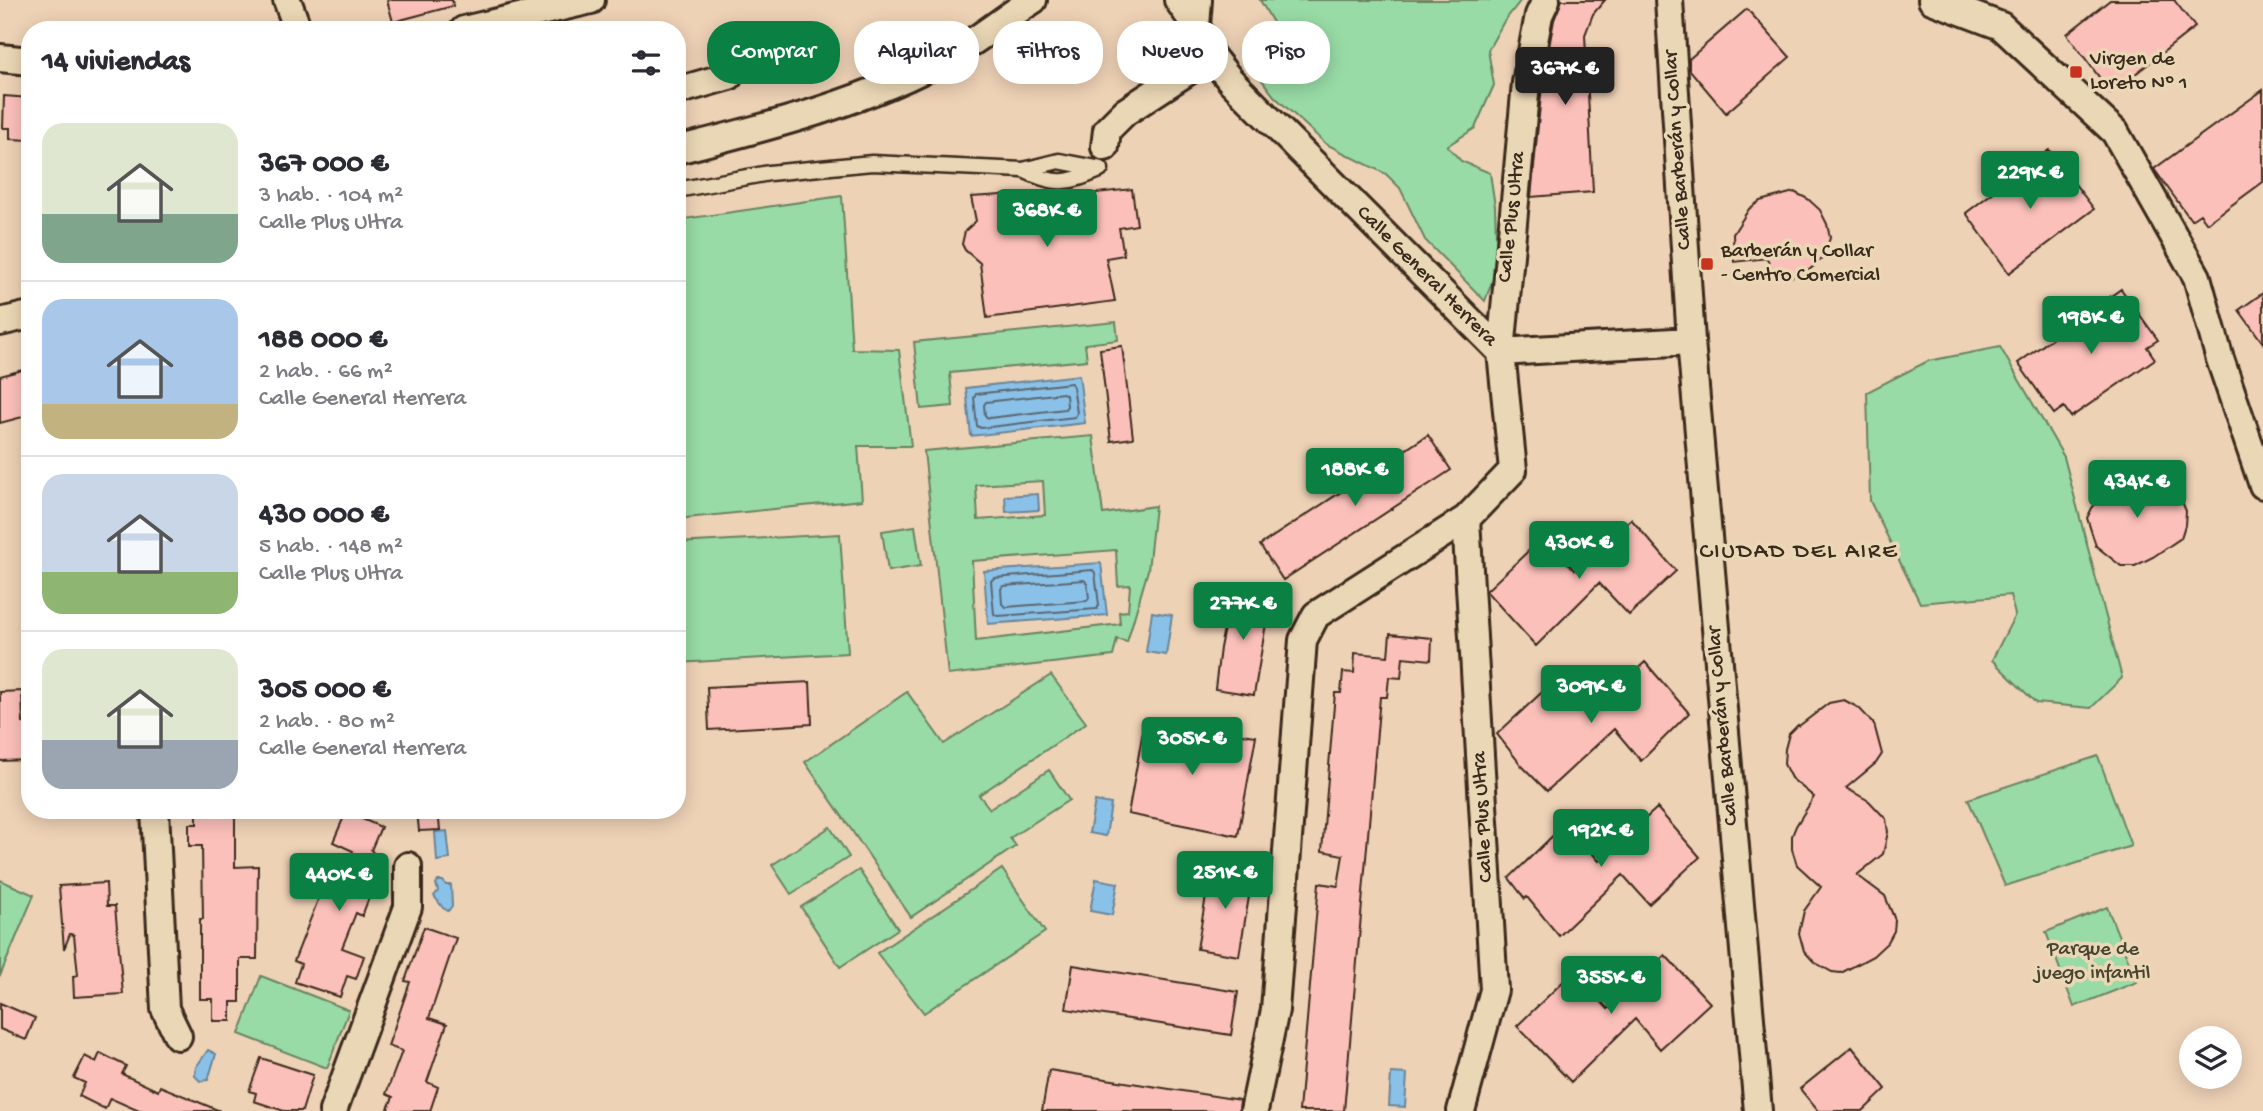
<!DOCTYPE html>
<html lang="es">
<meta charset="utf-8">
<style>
body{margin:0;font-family:"Gochi Hand",sans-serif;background:#f7f7f7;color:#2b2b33;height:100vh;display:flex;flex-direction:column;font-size:26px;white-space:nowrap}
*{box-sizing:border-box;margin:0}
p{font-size:23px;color:#7c7c81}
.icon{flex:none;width:38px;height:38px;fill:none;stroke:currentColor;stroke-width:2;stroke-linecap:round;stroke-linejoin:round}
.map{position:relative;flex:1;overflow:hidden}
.details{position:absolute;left:21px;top:21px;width:665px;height:798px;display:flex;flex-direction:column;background:#fff;border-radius:28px;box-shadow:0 4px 18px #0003}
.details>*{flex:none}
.top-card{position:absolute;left:707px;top:21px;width:665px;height:63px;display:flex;gap:14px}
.fabs{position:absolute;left:2179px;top:1026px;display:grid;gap:14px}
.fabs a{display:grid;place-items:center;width:63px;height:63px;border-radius:50%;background:#fff;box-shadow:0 4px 18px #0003;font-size:35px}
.price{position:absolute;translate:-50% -60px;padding:0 16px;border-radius:7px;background:#0b8043;color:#fff;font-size:23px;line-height:46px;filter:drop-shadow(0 2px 4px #0008)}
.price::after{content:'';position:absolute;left:50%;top:42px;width:21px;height:16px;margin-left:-10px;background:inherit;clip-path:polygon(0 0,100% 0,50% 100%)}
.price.active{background:#222;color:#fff}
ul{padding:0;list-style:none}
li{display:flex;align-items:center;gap:21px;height:175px;padding:0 21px}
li+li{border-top:2px solid #e1e1e2}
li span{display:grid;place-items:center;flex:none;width:196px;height:140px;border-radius:21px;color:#555}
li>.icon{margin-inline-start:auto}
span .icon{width:84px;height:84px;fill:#fffc;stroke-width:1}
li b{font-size:30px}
h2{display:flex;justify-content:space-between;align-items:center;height:84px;padding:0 21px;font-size:30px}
.chip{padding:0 24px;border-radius:28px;background:#fff;box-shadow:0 4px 18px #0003;font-size:24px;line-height:63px}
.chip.active{background:#0b8043;color:#fff}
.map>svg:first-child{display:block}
</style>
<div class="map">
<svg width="2263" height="1111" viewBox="0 0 2263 1111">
<rect width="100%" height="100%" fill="#eed2b6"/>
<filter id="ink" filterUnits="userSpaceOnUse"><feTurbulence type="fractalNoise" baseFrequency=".0143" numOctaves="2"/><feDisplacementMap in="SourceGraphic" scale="14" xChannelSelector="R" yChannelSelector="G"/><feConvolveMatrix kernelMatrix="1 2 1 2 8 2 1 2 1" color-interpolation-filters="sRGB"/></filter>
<g filter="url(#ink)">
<path fill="#98dba6" stroke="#6a8262" stroke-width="2" fill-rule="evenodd" d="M 1260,0 L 1521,0 L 1503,23 L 1488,50 L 1494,85 L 1475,128 L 1447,146 L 1461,161 L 1490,173 L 1495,206 L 1497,268 L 1485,301 L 1425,240 L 1400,188 L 1386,174 L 1326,144 L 1274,96 L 1252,67 L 1279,33 Z
M 842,196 L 852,349 L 899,350 L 911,446 L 858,446 L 862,500 L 677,519 L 677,220 Z
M 1116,322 L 1118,340 L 1085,344 L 1087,360 L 950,373 L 953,406 L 921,409 L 914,342 Z
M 2000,347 L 2064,457 L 2122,678 L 2091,708 L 2036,703 L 1992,660 L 2015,615 L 2010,595 L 1920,603 L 1870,501 L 1867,392 L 1928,361 Z
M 1093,436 L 1103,514 L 1155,506 L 1148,570 L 1127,642 L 1117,639 L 1113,656 L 948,675 L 924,451 ZM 1043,481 L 1045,515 L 978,520 L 976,485 ZM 1116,550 L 1118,586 L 1130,585 L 1128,611 L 1119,612 L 1120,624 L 976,641 L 972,561 Z
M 915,526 L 921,566 L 888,571 L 882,531 Z
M 840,534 L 848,653 L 677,663 L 677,543 Z
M 1051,675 L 1086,723 L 979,795 L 990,809 L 1049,770 L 1069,800 L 1010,838 L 1016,846 L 911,917 L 805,762 L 907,692 L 944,744 Z
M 2098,756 L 2131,846 L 2005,886 L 1968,799 Z
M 830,827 L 849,857 L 791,894 L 772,865 Z
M 1002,869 L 1045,932 L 924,1013 L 877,953 Z
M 859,870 L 898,929 L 840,967 L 801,907 Z
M 0,880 L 34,895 L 0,976 Z
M 2107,907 L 2137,982 L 2074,1007 L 2046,932 Z
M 261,976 L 349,1010 L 327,1068 L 239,1034 Z"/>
<path fill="#8ac1e8" stroke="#6a8597" stroke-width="2" d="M 1079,375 L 1085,423 L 971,436 L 966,388 Z
M 1038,494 L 1039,510 L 1006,512 L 1005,496 Z
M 1101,563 L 1107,615 L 988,624 L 984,571 Z
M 1152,612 L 1172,615 L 1166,655 L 1146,652 Z
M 1095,801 L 1111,804 L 1106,836 L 1089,833 Z
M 447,831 L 450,859 L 437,861 L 435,832 Z
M 1096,879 L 1118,883 L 1112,915 L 1090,911 Z
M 438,881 L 443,881 L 446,885 L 451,885 L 452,906 L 448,911 L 443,908 L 434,896 L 438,891 L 436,884 Z
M 208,1050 L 216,1054 L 208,1080 L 200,1081 L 195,1076 L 196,1067 Z
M 1391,1073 L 1407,1074 L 1405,1107 L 1389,1106 Z"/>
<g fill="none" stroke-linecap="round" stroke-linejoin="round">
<path stroke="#5b666f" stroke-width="2" d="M 1071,383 L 1073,386 L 1077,413 L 1075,417 L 981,428 L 977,426 L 974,398 L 976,394 Z
M 1063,393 L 1066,395 L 1067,406 L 1065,409 L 989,418 L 985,416 L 984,405 L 986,402 Z
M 1093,570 L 1095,573 L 1099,605 L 1097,609 L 998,616 L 994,614 L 991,581 L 994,578 Z
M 1084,580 L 1087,583 L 1089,598 L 1087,601 L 1006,607 L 1002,604 L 1001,589 L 1003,586 Z"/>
</g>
<path fill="#fcc0ba" stroke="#3b2a1e" stroke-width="2" d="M 387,0 L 452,0 L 453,6 L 393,22 Z
M 1562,0 L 1605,0 L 1593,14 L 1585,35 L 1593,192 L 1531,197 L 1542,85 L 1554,20 Z
M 2110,0 L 2174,0 L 2195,27 L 2111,93 L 2067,34 Z
M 1747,9 L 1790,57 L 1726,113 L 1689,69 L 1689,59 Z
M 2263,90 L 2263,182 L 2207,223 L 2200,214 L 2191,220 L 2154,169 Z
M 4,96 L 30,98 L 30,140 L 10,139 L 10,128 L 3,128 Z
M 2049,150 L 2094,209 L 2009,273 L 1966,213 Z
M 1132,189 L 1137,225 L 1119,228 L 1124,255 L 1106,258 L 1115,301 L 987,318 L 980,263 L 965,250 L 962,244 L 965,231 L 976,221 L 971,197 L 1017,194 L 1017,202 Z
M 1794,192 L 1808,199 L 1820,210 L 1827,224 L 1830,238 L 1823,258 L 1808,271 L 1788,278 L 1772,270 L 1767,258 L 1734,262 L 1733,234 L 1749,209 L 1760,201 Z
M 2121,289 L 2158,340 L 2147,347 L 2155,359 L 2071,417 L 2064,407 L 2054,414 L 2018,363 Z
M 2263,293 L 2263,343 L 2239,310 Z
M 1122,346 L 1133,438 L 1111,441 L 1100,349 Z
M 30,368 L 30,415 L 0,423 L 0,376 Z
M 1428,435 L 1451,470 L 1283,580 L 1260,545 Z
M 2148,474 L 2160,477 L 2179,495 L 2186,511 L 2185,525 L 2181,538 L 2153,557 L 2135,566 L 2121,566 L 2096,546 L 2087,518 L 2092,508 L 2113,482 Z
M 1631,519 L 1676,571 L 1629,615 L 1599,583 L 1536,646 L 1486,591 L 1541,539 L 1575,570 Z
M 1232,588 L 1271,594 L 1254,695 L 1215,689 L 1220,648 Z
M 1390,634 L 1432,638 L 1431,660 L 1403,657 L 1401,678 L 1389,677 L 1387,697 L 1380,697 L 1344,1111 L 1299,1111 L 1319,883 L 1338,886 L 1343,855 L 1322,851 L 1335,693 L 1341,693 L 1343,672 L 1354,673 L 1355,653 L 1388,656 Z
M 1645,662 L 1689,713 L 1641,761 L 1614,729 L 1547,791 L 1522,766 L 1497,734 L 1554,681 L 1588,715 Z
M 810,682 L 812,724 L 709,730 L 707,687 Z
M 22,691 L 23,723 L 27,722 L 30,760 L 0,761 L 0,692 Z
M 1844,700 L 1859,708 L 1874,724 L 1882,754 L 1876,763 L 1846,788 L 1869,801 L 1886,819 L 1888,832 L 1883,854 L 1857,875 L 1885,896 L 1895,920 L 1894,931 L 1888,942 L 1873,956 L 1841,973 L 1832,972 L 1814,962 L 1804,951 L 1799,933 L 1804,911 L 1821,887 L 1797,865 L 1792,849 L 1792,836 L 1796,826 L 1814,797 L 1791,778 L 1784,764 L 1785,749 L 1789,734 L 1798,725 L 1799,726 L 1829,703 Z
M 1145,720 L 1256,736 L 1238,836 L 1128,814 Z
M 1657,808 L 1700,857 L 1649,904 L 1623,875 L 1559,936 L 1527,897 L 1525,899 L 1509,878 L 1566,823 L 1599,861 Z
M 197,810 L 235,810 L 235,867 L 258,866 L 257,959 L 240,959 L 240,1002 L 231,1002 L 231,1021 L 213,1021 L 213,999 L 200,999 L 200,919 L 203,919 L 202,846 L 189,846 L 189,824 L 197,824 Z
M 417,810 L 438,810 L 440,830 L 419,831 Z
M 346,812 L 381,827 L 371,850 L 379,860 L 367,891 L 371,892 L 362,916 L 356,913 L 342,948 L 364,956 L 356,979 L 347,976 L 340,997 L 295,982 L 301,964 L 294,961 L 325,882 L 338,888 L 353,851 L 333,842 Z
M 1211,867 L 1253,873 L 1239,956 L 1197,949 Z
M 106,883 L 107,906 L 115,906 L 123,994 L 74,997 L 73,976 L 78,975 L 74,935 L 70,934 L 64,949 L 59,886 Z
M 424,927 L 456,938 L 429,1018 L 447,1024 L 427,1082 L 438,1087 L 430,1111 L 387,1111 L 393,1097 L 386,1094 L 402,1051 L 388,1046 L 410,982 L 405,981 Z
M 1665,955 L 1710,1003 L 1660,1049 L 1635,1019 L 1571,1082 L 1517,1026 L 1573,972 L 1608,1009 Z
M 1073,965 L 1238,992 L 1231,1035 L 1066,1009 Z
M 0,1003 L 35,1018 L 26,1040 L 0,1029 Z
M 1852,1047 L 1886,1089 L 1863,1111 L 1818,1111 L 1800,1089 Z
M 100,1053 L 126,1066 L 122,1074 L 158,1091 L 160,1086 L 220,1111 L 139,1111 L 110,1098 L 105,1109 L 79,1096 L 85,1083 L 74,1078 L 85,1056 L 96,1062 Z
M 261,1058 L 313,1075 L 302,1111 L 284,1111 L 254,1101 L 256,1093 L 249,1091 Z
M 1049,1070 L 1240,1100 L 1239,1111 L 1042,1111 Z"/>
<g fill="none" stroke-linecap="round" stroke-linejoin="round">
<g stroke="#3b2a1e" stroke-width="19">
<path id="lane" d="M 1023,170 C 1057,186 1066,184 1100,170
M 677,190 L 769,173 L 872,163 L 1023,170 L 1059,161 L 1101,169"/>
</g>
<g stroke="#3b2a1e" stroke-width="32">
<path id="street" d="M 287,0 L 298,30
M 1178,0 L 1196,26 L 1198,0
M 1546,0 L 1539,15 L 1526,83 L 1501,352 L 1691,341
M 1669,0 L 1691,341 L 1758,1111
M 1932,0 L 2001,26 L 2115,132 L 2197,277 L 2219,356 L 2263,485
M 1196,26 L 1211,56 L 1231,81 L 1501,352 L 1513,470 L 1466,519 L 1316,615 L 1303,640 L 1275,1010 L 1254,1111
M 464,30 L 591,0
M 0,58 L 30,61
M 677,91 L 729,76
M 1105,147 L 1107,130 L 1125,112 L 1211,56
M 677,150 C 772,126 867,102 953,54 C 981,38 1006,17 1033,0
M 0,322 L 30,315
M 155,810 L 165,1009 L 178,1036
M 333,1111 L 408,907 L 408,866
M 1461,1111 L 1494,990 L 1466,519"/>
</g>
<use href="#lane" stroke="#ead7b5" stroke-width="14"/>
<use href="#street" stroke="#ead7b5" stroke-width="26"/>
</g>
</g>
<g fill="#c8321e" stroke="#ead7b5" stroke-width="2.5">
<rect x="2069" y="65" width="14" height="14" rx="3.5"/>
<rect x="1700" y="257" width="14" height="14" rx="3.5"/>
</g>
<g text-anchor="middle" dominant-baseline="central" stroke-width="7" stroke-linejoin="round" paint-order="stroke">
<g font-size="21" fill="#3b2a1e" stroke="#ead7b5" text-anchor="start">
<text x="2090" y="60">Virgen de<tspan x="2090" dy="24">Loreto Nº 1</tspan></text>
<text x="1721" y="252">Barberán y Collar<tspan x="1721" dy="24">- Centro Comercial</tspan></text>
</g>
<g font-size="21" fill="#3b2a1e" stroke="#ead7b5">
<text transform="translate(1679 150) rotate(-94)">Calle Barberán y Collar</text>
<text transform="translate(1513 217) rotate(-84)">Calle Plus Ultra</text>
<text transform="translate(1426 277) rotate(45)">Calle General Herrera</text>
<text transform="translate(1724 726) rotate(-95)">Calle Barberán y Collar</text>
<text transform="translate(1484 817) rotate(-93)">Calle Plus Ultra</text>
</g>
<g font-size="21" fill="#494532" stroke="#ead7b5">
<text x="2093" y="950">Parque de<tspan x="2093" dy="24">juego infantil</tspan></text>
</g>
<g font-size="23" letter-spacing="2" fill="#3b2a1e" stroke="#ead7b5">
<text x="1799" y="552">CIUDAD DEL AIRE</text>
</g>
</g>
</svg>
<div class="fabs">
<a><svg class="icon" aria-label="layers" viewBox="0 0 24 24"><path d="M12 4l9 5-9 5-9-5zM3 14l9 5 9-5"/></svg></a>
</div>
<b class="price active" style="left:1565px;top:107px">367K €</b>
<b class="price" style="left:2030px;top:211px">229K €</b>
<b class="price" style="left:1047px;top:249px">368K €</b>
<b class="price" style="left:2091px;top:356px">198K €</b>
<b class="price" style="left:1355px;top:508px">188K €</b>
<b class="price" style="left:2137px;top:520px">434K €</b>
<b class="price" style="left:1579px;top:581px">430K €</b>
<b class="price" style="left:1243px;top:642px">277K €</b>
<b class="price" style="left:1591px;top:725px">309K €</b>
<b class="price" style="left:1192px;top:777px">305K €</b>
<b class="price" style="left:1601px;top:869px">192K €</b>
<b class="price" style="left:1225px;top:911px">251K €</b>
<b class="price" style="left:339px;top:913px">440K €</b>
<b class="price" style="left:1611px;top:1016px">355K €</b>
<div class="top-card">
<a class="chip active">Comprar</a>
<a class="chip">Alquilar</a>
<a class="chip">Filtros</a>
<a class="chip">Nuevo</a>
<a class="chip">Piso</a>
</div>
<section class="details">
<h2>14 viviendas<svg class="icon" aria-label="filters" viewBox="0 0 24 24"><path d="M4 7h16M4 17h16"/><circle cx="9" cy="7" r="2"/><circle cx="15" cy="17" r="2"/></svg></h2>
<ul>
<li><span style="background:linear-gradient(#dfe7d0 65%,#7fa58c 0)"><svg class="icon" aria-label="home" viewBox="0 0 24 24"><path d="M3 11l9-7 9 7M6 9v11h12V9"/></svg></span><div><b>367 000 €</b><p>3 hab. · 104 m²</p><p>Calle Plus Ultra</p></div></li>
<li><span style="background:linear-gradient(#a9c7e8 75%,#c2b280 0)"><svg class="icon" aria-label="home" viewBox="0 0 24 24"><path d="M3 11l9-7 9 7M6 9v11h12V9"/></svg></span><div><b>188 000 €</b><p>2 hab. · 66 m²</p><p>Calle General Herrera</p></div></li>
<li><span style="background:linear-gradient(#c9d6e8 70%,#8fb573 0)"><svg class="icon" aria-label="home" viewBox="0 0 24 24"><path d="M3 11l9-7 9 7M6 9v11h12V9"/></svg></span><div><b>430 000 €</b><p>5 hab. · 148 m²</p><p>Calle Plus Ultra</p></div></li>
<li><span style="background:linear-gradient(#dfe7d0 65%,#9aa5b1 0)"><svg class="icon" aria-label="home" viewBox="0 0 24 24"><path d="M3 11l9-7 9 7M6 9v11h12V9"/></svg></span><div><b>305 000 €</b><p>2 hab. · 80 m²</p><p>Calle General Herrera</p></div></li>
</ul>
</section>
</div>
